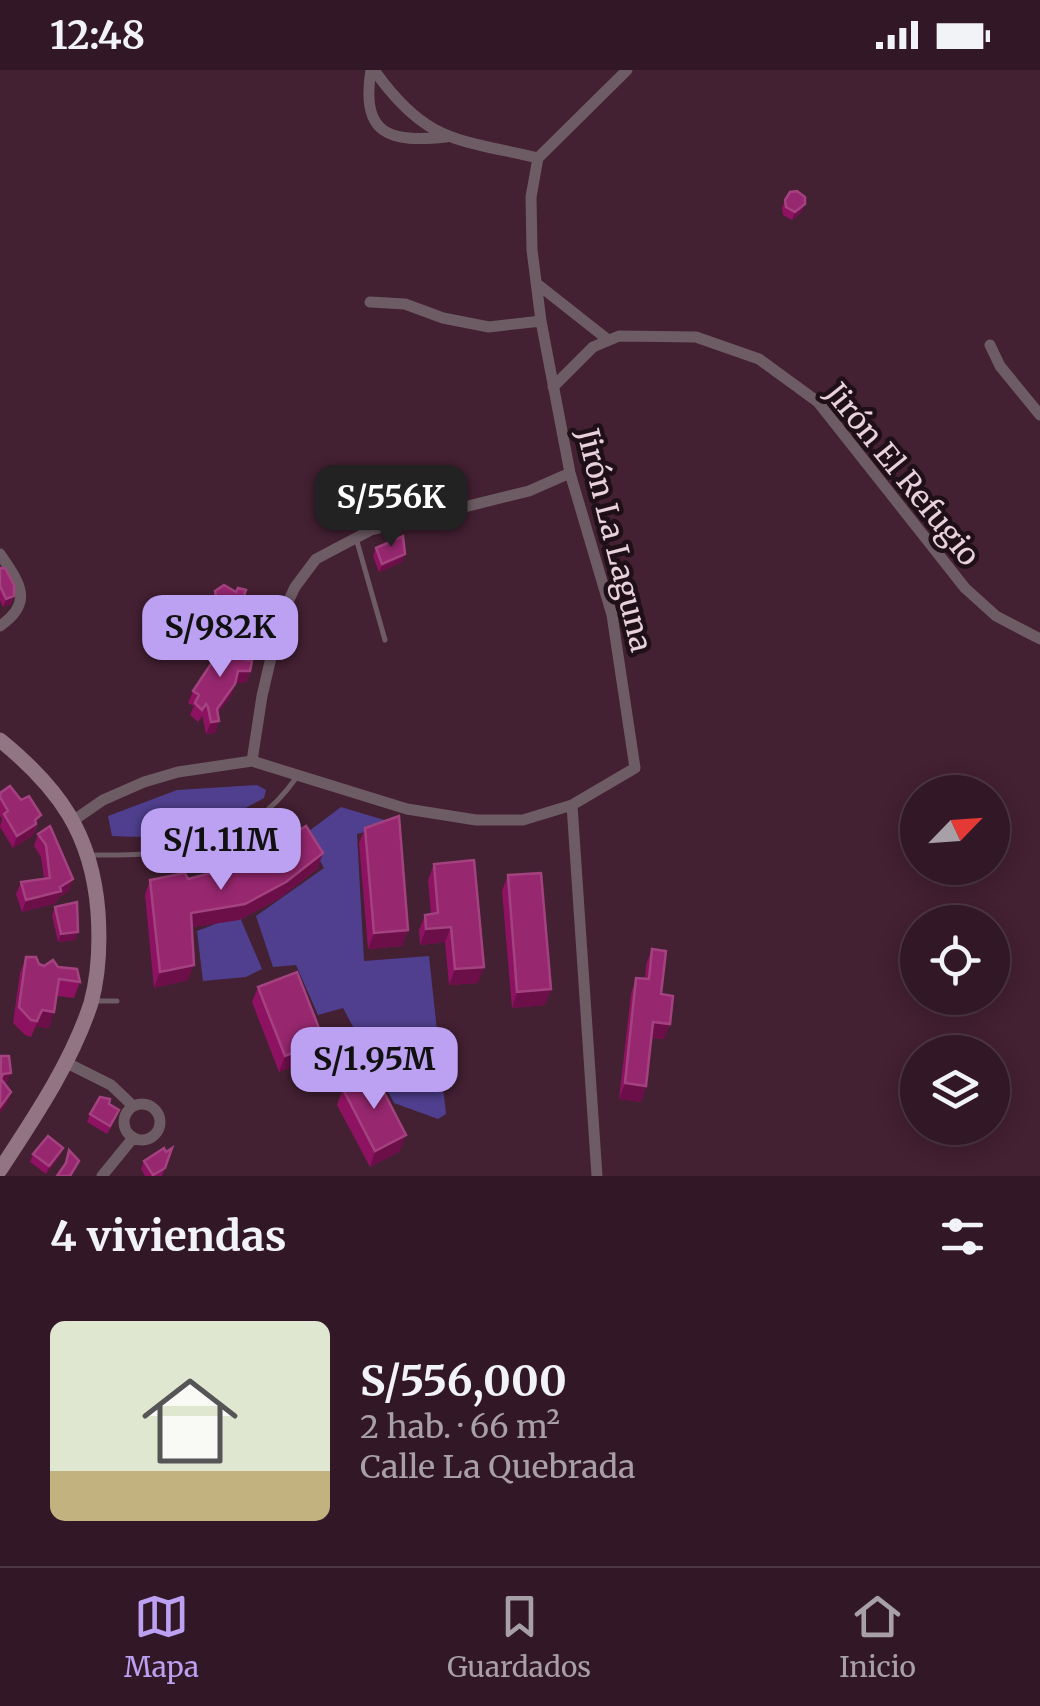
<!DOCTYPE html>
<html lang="es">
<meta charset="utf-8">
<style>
body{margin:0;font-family:Merriweather,serif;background:#3d2532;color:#f1f3f6;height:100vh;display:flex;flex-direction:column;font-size:38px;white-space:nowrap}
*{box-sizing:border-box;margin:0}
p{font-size:32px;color:#a8a0a7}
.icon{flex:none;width:55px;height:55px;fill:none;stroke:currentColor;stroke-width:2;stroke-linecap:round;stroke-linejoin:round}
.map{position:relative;height:1106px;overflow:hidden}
.sheet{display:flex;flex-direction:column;background:#321826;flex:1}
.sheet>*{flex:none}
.needle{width:65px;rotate:65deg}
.fabs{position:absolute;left:900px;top:705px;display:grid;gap:20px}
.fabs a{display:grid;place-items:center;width:110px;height:110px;border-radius:50%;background:#321826;box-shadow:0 5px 25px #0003,0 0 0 2px #4d3743;font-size:50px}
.price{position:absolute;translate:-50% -85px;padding:0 22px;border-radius:20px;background:#bca0f2;color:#111;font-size:32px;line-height:65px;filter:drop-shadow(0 2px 5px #0008)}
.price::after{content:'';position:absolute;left:50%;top:60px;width:30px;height:22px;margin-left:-15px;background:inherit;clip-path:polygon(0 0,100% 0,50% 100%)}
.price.active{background:#222;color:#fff}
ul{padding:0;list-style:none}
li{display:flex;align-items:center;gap:30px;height:250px;padding:0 50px}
li span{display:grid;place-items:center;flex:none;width:280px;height:200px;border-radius:15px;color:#555}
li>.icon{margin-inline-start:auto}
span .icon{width:120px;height:120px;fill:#fffc;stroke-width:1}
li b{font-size:42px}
h2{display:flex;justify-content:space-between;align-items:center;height:120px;padding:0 50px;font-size:42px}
.status{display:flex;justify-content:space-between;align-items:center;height:70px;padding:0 50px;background:#321826;direction:ltr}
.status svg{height:28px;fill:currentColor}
.dock{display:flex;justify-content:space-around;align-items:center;height:140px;border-top:2px solid #4d3743;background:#321826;font-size:28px;color:#a8a0a7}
.dock a{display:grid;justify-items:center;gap:5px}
.dock .active{color:#bca0f2}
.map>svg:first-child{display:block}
</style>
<div class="status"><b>12:48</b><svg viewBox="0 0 49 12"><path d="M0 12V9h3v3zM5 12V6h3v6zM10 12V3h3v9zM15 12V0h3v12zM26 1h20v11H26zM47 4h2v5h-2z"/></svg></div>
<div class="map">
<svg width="1040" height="1106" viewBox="0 0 1040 1106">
<rect width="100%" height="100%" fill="#432032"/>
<path fill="#4f3f8e" d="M 257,715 L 266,720 L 264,728 C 210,758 174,770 112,766 L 108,746 L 177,720 Z
M 341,737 L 391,752 L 390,756 L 357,764 L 364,891 L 429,886 L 446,1044 L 438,1049 L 394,1033 L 343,938 L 318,945 L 296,895 L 273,897 L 256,846 L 324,798 L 305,764 Z
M 239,845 L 262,899 L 246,907 L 203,911 L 197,861 Z"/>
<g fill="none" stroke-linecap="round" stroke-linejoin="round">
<path stroke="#6e5c64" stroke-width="5" d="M 356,468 L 385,570
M 92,785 C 172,786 246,780 296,708
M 94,931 L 117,931"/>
<path stroke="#6e5c64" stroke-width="11" d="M 371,0 C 360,65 390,73 446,67
M 374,0 C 426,73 456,69 538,88
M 536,213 L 607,269
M 370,232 L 405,234 L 443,248 L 489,257 L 541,251
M 990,275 L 1000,296 L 1040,345
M 553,317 L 593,277 L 619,266 L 696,267 L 759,289 L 818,332 L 965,518 L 996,546 L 1040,569
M 0,484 C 19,512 35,532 0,556
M 252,691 L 262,626 L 280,549 L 295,517 L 316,489 L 371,460 L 529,421 L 570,403
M 572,735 L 597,1106
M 74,750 L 103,730 L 144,712 L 178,702 L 252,691 L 407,739 L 476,750 L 523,750 L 572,735 L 635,698 L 612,545 L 570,403 L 541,251 L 532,180 L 531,127 L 538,88 L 627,0
M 65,992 L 111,1015 L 133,1036
M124 1052a18 18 0 1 1 36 0a18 18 0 1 1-36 0Z
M 102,1106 L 133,1068"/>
<path stroke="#927582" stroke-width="15" d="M 0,670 C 59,718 92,764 98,842 C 100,871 99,904 91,933 C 72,992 34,1048 0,1100"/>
</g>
<path fill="#8e1262" d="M 785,130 L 802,142 L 792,150 L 783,145 L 782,138 Z
M 376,478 L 405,484 L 402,492 L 379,502 L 373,486 Z
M 0,498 L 11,534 L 3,537 L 0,530 Z
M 215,521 L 242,531 L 252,538 L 248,551 L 241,552 L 239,558 L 229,554 L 229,549 L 220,537 L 214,539 L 212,529 Z
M 230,582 L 250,601 L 246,613 L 235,613 L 231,626 L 218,643 L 219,651 L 215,663 L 206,664 L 203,649 L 202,646 L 198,652 L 190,645 L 194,636 L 188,633 L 193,621 Z
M 0,723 L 37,757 L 32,766 L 13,778 L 0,757 L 2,749 L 0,746 Z
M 50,756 L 69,821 L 59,827 L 56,833 L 22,842 L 16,824 L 21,812 L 44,808 L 41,787 L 34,776 L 38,764 Z
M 365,758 L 408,860 L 402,876 L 368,879 L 359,773 Z
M 323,783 L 317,799 L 280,828 L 239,850 L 192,857 L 188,910 L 154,918 L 145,825 L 150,810 L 188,809 Z
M 434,794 L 478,913 L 449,915 L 445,872 L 420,875 L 419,860 L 425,845 L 431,844 L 428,810 Z
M 508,805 L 551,919 L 545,935 L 512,938 L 502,821 Z
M 55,837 L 78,862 L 75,870 L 58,872 L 52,845 Z
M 652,879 L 661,924 L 664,969 L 651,968 L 646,1016 L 641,1032 L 619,1029 L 631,924 L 636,908 L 645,909 L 646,895 Z
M 26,887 L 39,894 L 58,897 L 80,912 L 74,928 L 57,926 L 49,958 L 36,956 L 31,967 L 25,965 L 13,953 L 20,903 Z
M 258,917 L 318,987 L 279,1002 L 252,932 Z
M 343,1019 L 400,1081 L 370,1097 L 337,1035 Z
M 109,1034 L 116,1048 L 107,1064 L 87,1052 L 90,1044 Z
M 63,1078 L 60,1086 L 46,1104 L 30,1092 L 33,1084 Z
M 169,1086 L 162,1106 L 145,1106 L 141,1099 L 144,1091 Z"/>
<path fill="#6c0f49" d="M 805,134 L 802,142 L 792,150 L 795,142 Z
M 405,484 L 402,492 L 379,502 L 382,494 Z
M 14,526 L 11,534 L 3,537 L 6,529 Z
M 223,529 L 220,537 L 214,539 L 217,531 Z
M 250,543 L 248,551 L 241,552 L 243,544 Z
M 238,601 L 250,601 L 246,613 L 234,613 Z
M 235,614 L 231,626 L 212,651 L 217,639 Z
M 219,651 L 215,663 L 206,664 L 211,652 Z
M 41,745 L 32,766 L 13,778 L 17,766 Z
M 323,783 L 317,799 L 280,828 L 239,850 L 185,858 L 191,843 Z
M 73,809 L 69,821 L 59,827 L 56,833 L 22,842 L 26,830 L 60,817 Z
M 451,857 L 445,872 L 420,875 L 426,859 Z
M 408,860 L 402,876 L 368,879 L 374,863 Z
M 78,862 L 75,870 L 58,872 L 61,864 Z
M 194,895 L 188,910 L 154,918 L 160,902 Z
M 484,897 L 478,913 L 449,915 L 455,899 Z
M 551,919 L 545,935 L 512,938 L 517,922 Z
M 42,940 L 54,942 L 49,958 L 36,956 L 31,967 Z
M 653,952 L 670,954 L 664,969 L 647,968 Z
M 324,971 L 318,987 L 279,1002 L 285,986 Z
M 11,1003 L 6,1015 L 0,1011 L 3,1004 Z
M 625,1013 L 646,1016 L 641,1032 L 619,1029 Z
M 11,1022 L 7,1034 L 0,1043 L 0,1037 Z
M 406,1065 L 400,1081 L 370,1097 L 375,1081 Z
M 63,1078 L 60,1086 L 46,1104 L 49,1096 Z"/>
<path fill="#97276f" stroke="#a44280" stroke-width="2.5" d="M 797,121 L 805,127 L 805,134 L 795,142 L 786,137 L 785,130 L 790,122 Z
M 403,466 L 405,484 L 382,494 L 376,478 Z
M 0,498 L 5,498 L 14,515 L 14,526 L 6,529 L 0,516 Z
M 224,515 L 236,522 L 238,518 L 246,520 L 242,531 L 252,538 L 250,543 L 243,544 L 241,550 L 232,546 L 232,541 L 223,529 L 217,531 L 215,521 Z
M 225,573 L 232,577 L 229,581 L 238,588 L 252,591 L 250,601 L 238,601 L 235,614 L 217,639 L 219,651 L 211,652 L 208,637 L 206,634 L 202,640 L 195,633 L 199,625 L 193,621 Z
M 10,716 L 21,730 L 29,726 L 41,745 L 35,750 L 36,754 L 17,766 L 4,744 L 8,741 L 0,727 L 0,723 Z
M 399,746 L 408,860 L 374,863 L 365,758 Z
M 50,756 L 73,809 L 60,817 L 61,821 L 26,830 L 21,812 L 50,808 L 46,775 L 38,764 Z
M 306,756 L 323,783 L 286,812 L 245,834 L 191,843 L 194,895 L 160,902 L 150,810 L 185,803 L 188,809 L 241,795 Z
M 474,790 L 484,897 L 455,899 L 451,857 L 426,859 L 425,845 L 438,843 L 434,794 Z
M 541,803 L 551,919 L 517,922 L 508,805 Z
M 77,832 L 78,862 L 61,864 L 55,837 Z
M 652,879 L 666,881 L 661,924 L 673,926 L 670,954 L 653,952 L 646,1016 L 625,1013 L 636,908 L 649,909 Z
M 26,887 L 36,887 L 39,894 L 44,896 L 53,890 L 58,897 L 77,899 L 80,912 L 59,909 L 54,942 L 42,940 L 37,951 L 31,950 L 19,937 Z
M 297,902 L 324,971 L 285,986 L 258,917 Z
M 1,986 L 9,986 L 11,1003 L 3,1004 L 1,1009 L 11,1022 L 0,1037 Z
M 374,1003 L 406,1065 L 375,1081 L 343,1019 Z
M 100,1027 L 110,1029 L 109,1034 L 119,1040 L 110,1056 L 90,1044 Z
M 48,1066 L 63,1078 L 49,1096 L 33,1084 Z
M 164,1078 L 166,1082 L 172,1078 L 165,1098 L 153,1105 L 144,1091 Z
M 69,1080 L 79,1091 L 70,1106 L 57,1106 L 66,1093 Z"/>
<g text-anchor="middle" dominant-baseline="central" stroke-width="9" stroke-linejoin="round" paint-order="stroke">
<g font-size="30" fill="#e8d1db" stroke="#1f1018">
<text transform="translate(903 404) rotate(51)">Jirón El Refugio</text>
<text transform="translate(615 470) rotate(76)">Jirón La Laguna</text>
</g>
</g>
</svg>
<div class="fabs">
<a><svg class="needle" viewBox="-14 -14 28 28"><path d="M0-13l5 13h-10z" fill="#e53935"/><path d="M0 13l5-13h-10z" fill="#a8a0a7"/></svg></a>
<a><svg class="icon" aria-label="locate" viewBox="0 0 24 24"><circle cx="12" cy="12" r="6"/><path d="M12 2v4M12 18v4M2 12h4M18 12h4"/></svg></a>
<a><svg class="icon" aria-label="layers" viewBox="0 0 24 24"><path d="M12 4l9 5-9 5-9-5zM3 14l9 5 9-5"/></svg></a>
</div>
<b class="price active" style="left:391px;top:480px">S/556K</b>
<b class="price" style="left:220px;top:610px">S/982K</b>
<b class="price" style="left:221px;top:823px">S/1.11M</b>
<b class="price" style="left:374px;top:1042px">S/1.95M</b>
</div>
<section class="sheet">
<h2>4 viviendas<svg class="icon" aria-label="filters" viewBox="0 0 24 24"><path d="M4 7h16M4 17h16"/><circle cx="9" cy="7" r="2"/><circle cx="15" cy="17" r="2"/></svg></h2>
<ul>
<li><span style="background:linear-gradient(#dfe7d0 75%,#c2b280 0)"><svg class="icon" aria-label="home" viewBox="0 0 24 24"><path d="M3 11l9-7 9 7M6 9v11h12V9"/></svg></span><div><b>S/556,000</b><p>2 hab. · 66 m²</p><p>Calle La Quebrada</p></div></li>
</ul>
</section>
<nav class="dock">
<a class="active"><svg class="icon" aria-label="map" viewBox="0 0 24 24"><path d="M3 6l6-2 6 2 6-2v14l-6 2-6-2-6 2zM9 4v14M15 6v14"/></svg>Mapa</a>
<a><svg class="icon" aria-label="saved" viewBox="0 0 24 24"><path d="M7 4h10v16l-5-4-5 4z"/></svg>Guardados</a>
<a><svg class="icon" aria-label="home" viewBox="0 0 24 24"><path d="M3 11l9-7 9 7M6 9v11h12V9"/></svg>Inicio</a>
</nav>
